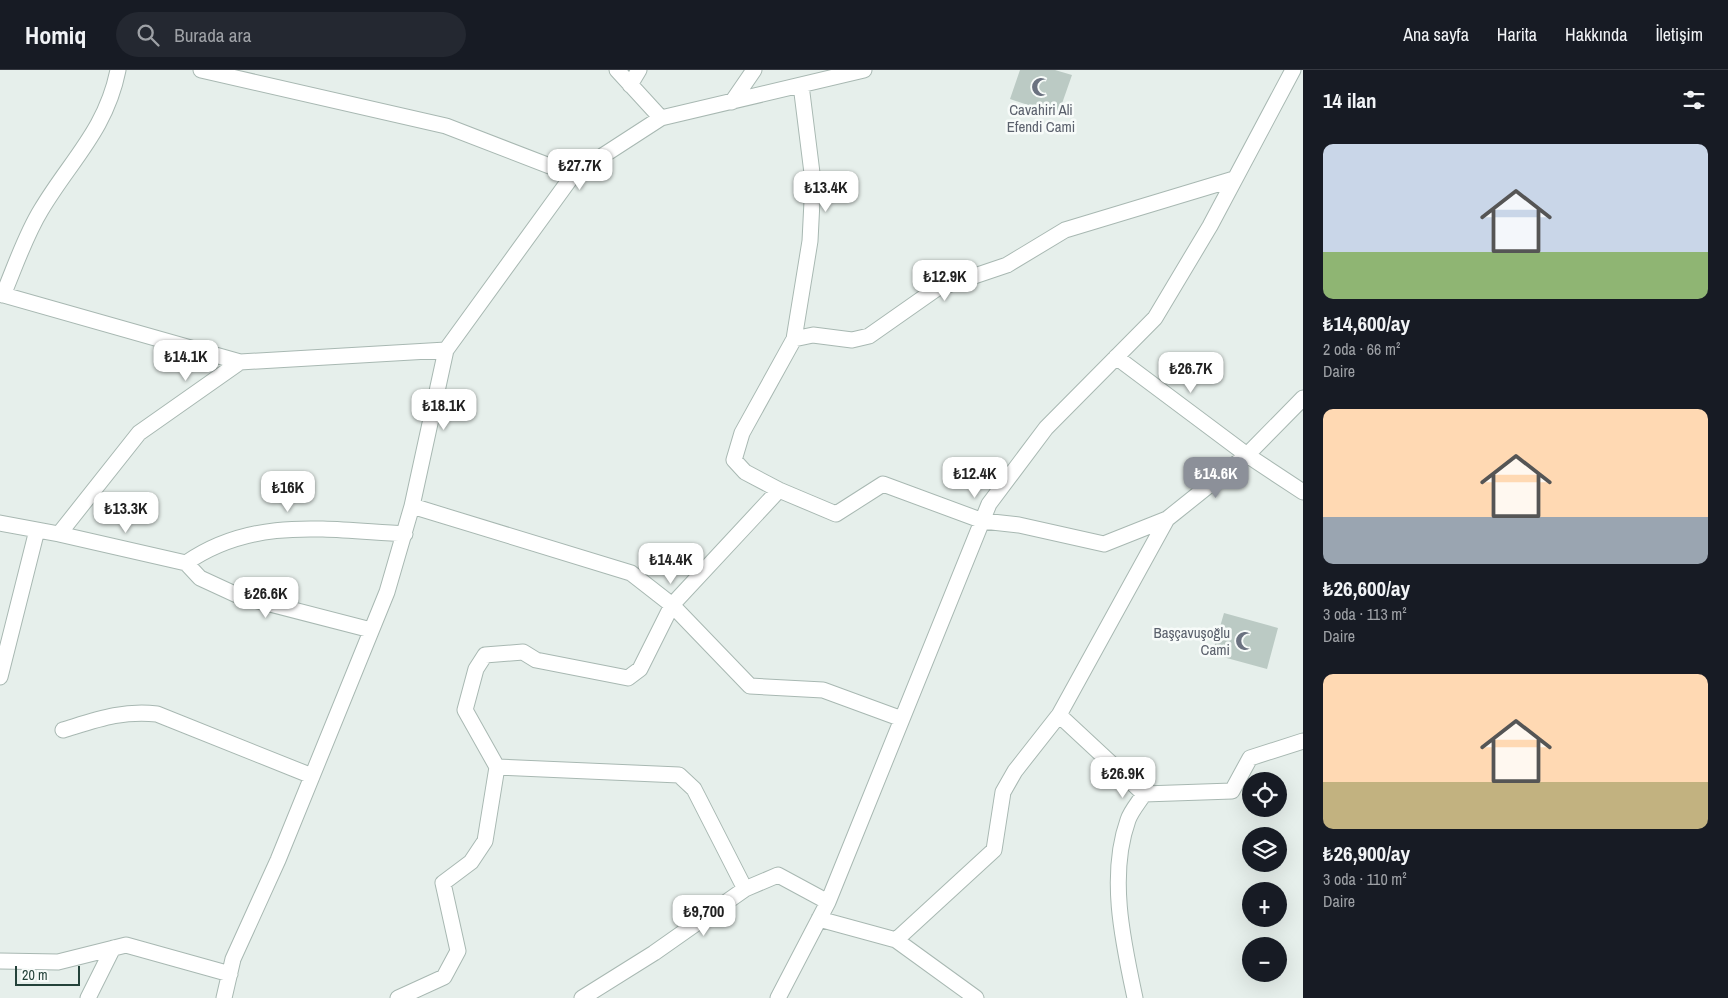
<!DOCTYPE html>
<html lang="tr">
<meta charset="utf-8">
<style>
body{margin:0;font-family:"Archivo Narrow",sans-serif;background:#242831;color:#f1f3f6;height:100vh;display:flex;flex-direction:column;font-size:19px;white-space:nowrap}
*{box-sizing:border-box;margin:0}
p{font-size:16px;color:#9ea1a6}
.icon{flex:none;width:28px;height:28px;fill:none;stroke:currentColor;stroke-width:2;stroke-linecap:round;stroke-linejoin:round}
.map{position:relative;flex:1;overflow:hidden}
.drawer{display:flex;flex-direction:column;background:#171b24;width:425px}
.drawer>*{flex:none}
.tools{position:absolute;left:1242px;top:702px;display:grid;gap:10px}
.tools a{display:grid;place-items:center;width:45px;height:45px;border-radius:50%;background:#171b24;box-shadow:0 5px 20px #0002;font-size:25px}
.scale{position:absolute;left:15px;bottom:12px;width:65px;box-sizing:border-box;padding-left:5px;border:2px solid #24423a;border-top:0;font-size:14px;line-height:18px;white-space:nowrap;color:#24423a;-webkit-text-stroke:4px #f7fbf9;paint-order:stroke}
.price{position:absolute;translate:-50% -42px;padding:0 11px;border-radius:10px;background:#fff;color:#222;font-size:16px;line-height:32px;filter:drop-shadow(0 1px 2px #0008)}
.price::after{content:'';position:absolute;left:50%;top:30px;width:15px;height:11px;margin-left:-8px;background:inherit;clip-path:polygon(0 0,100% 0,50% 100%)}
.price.on{background:#8c9099;color:#fff}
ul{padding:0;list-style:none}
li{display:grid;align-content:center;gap:10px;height:265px;padding:0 20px}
li span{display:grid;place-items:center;height:155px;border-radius:10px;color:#555}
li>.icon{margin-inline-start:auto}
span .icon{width:90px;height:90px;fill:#fffc;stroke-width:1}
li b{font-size:21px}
h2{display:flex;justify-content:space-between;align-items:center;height:60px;padding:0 20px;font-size:21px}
header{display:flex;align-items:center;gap:30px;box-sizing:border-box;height:70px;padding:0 25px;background:#171b24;border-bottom:1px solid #363941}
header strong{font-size:24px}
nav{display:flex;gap:28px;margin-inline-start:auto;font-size:18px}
.search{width:350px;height:45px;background:#242831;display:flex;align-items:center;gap:12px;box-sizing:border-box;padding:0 18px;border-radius:28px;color:#9ea1a6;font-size:19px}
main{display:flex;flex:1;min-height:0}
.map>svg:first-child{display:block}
</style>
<header>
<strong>Homiq</strong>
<div class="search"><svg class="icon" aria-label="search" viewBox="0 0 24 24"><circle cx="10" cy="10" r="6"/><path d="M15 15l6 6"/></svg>Burada ara</div>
<nav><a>Ana sayfa</a><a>Harita</a><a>Hakkında</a><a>İletişim</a></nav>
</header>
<main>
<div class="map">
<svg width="1303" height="928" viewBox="0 0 1303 928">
<rect width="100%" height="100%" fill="#e6efeb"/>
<path fill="#bbcac4" d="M 1020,0 L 1055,0 L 1072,5 L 1058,45 L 1010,29 Z
M 1224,543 L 1278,558 L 1267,599 L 1212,584 Z"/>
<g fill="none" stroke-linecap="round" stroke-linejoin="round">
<g stroke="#a8b8b2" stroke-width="17">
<path id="minor" d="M 201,0 L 446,56 L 573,105 L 446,280 L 240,292
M 630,15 L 639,0
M 732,32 L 754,0
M 661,48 L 864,0
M 573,105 L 661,48 L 617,0
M 0,224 L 240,292 L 139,363 L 59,464 L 0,453
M 3,225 C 15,197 25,166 41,140 C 70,91 106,60 118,0
M 794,269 L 810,171 L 813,111 L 801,15
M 1116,287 L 1247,385 L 1167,449
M 1303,328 L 1247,385 L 1303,422
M 779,420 L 745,402 L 734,390 L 742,363 L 794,269 L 813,265 L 852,270 L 869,266 L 936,219 L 1007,195 L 1065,160 L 1234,109
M 412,436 L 446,280
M 59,464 L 186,493 L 200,508 L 239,526 L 371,560
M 186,493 C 254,446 327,460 405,464
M 0,607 L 37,460
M 63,660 C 96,650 122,640 157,644 L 312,706
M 497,697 L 679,705 L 694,719 L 745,819
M 819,849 L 896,870 L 976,928
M 896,870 L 994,780 L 1003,722 L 1015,701 L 1059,645 L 1144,724
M 0,891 L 58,892 L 126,875 L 230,904
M 88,928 L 113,878
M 224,928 L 233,889 L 278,790 L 387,522 L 412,436 L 631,503 L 672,535 L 779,420 L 836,444 L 883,414 L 983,451 L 1019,455 L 1104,474 L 1167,449 L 1059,645
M 398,928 L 444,907 L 458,881 L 443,813 L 471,792 L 485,771 L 497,697 L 465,640 L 476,599 L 485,585 L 523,582 L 536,590 L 628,608 L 640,599 L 672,535 L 750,616 L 823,620 L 902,649
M 582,928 L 654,883 L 745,819 L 778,805 L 828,832
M 778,928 L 828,832 L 989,434 L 1046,358 L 1155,248 L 1210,156 L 1293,0
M 1135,928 C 1123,872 1108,806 1128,750 C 1131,741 1139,732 1144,724 L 1232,721 L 1250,688 L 1303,671"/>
</g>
<use href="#minor" stroke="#fff" stroke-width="15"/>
</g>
<defs>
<g id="mosque-bare" transform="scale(1.5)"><path d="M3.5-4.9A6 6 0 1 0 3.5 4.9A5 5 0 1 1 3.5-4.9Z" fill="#6b7280" stroke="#f7fbf9" stroke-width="2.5" paint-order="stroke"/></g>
</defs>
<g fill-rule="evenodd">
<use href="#mosque-bare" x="1041" y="17"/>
<use href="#mosque-bare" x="1245" y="571"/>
</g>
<g text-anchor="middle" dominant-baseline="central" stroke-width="5" stroke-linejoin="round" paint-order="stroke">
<g font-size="15" fill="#5b616d" stroke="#f7fbf9">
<text x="1041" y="39">Cavahiri Ali<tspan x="1041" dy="17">Efendi Cami</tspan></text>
<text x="1230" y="562" text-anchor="end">Başçavuşoğlu<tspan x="1230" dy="17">Cami</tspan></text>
</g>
</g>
</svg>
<div class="tools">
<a><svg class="icon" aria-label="locate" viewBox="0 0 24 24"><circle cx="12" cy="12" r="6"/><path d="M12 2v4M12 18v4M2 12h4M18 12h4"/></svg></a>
<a><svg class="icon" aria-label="layers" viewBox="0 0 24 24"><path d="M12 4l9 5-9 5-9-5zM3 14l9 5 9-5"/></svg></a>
<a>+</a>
<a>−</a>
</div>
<div class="scale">20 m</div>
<b class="price" style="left:580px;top:121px">₺27.7K</b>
<b class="price" style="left:826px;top:143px">₺13.4K</b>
<b class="price" style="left:945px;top:232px">₺12.9K</b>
<b class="price" style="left:186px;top:312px">₺14.1K</b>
<b class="price" style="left:1191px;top:324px">₺26.7K</b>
<b class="price" style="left:444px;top:361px">₺18.1K</b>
<b class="price" style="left:975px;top:429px">₺12.4K</b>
<b class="price on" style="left:1216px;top:429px">₺14.6K</b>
<b class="price" style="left:288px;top:443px">₺16K</b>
<b class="price" style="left:126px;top:464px">₺13.3K</b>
<b class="price" style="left:671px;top:515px">₺14.4K</b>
<b class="price" style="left:266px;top:549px">₺26.6K</b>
<b class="price" style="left:1123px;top:729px">₺26.9K</b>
<b class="price" style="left:704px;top:867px">₺9,700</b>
</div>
<section class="drawer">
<h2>14 ilan<svg class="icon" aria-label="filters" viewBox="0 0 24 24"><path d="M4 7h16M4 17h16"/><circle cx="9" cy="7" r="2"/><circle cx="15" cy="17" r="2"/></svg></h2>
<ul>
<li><span style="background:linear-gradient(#c9d6e8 70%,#8fb573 0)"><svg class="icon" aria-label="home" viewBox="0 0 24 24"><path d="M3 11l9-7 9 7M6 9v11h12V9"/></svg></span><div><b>₺14,600/ay</b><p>2 oda · 66 m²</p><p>Daire</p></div></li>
<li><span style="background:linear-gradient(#ffd9b3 70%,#9aa5b1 0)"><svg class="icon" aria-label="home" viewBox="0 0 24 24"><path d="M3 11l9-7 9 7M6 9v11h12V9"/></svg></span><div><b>₺26,600/ay</b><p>3 oda · 113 m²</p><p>Daire</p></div></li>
<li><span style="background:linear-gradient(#ffd9b3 70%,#c2b280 0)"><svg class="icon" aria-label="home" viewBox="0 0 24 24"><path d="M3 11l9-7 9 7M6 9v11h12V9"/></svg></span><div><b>₺26,900/ay</b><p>3 oda · 110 m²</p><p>Daire</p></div></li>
</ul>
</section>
</main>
